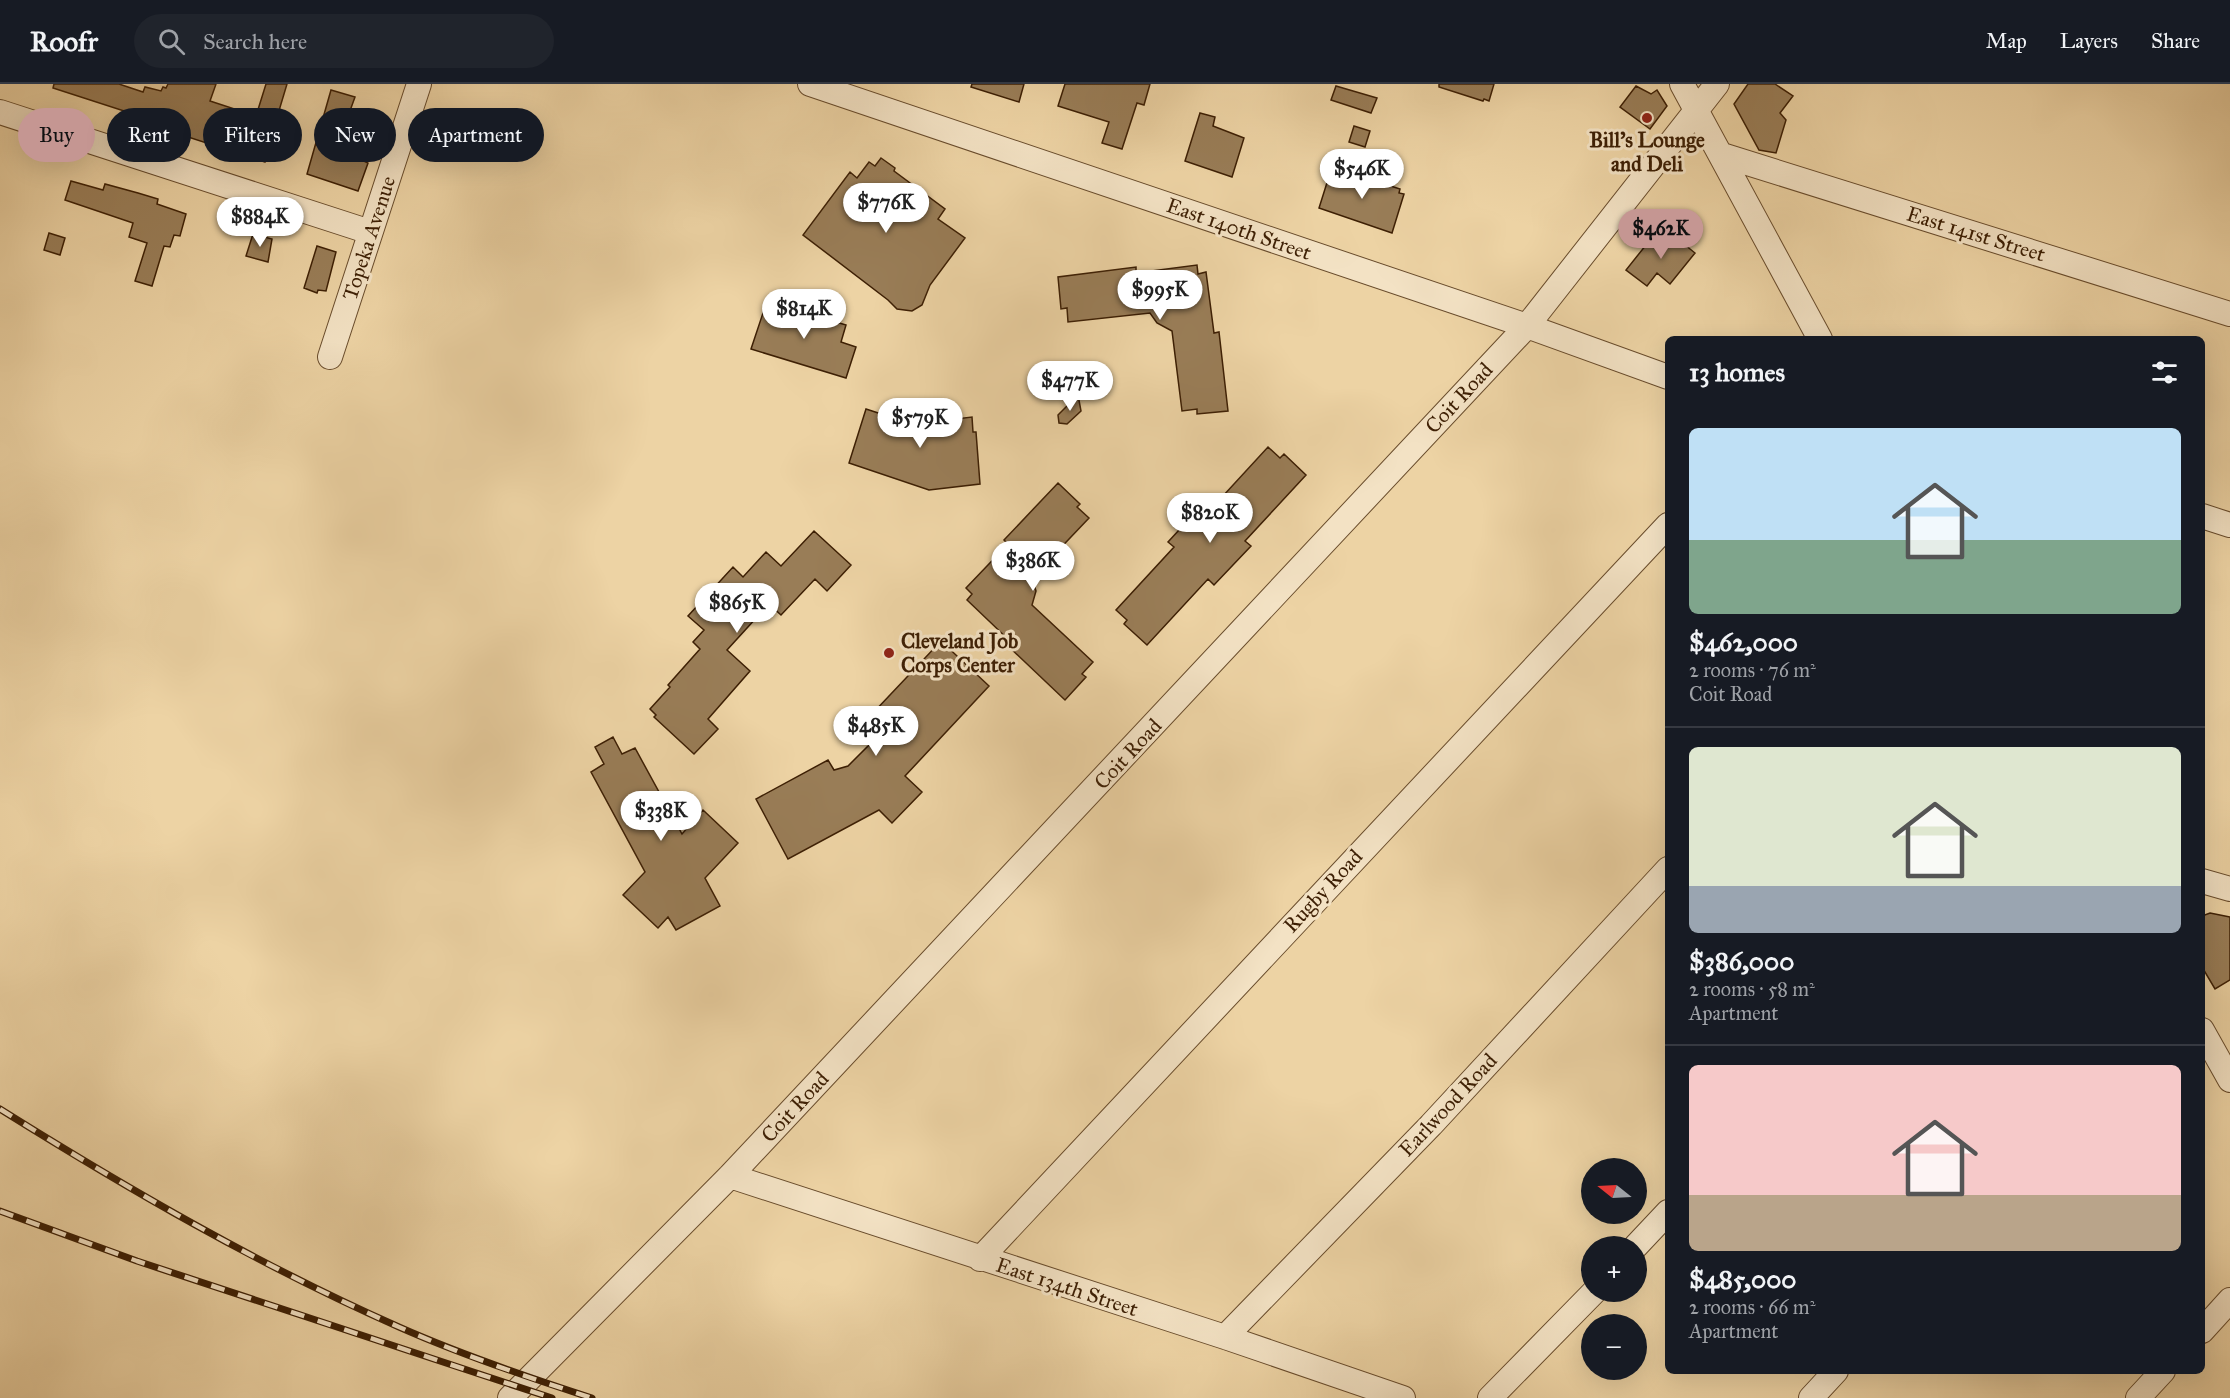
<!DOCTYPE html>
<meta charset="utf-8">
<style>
body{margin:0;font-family:"IM FELL Great Primer",serif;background:#20242c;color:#f1f3f6;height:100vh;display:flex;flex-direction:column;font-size:22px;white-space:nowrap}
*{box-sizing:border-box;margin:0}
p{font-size:20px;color:#9ea1a6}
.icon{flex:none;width:33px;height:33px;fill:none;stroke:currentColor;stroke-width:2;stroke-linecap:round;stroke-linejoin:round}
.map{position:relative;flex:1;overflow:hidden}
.sheet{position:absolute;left:1665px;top:252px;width:540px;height:1038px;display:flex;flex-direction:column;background:#171b24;border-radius:9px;box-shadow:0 6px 24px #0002}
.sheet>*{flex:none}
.banner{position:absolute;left:18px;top:24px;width:570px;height:54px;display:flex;gap:12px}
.needle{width:39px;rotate:288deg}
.buttons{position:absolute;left:1581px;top:1074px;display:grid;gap:12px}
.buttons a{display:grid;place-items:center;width:66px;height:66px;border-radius:50%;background:#171b24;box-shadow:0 6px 24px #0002;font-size:30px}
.price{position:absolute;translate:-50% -51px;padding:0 14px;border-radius:21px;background:#fff;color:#222;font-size:20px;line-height:39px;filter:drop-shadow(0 2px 3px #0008)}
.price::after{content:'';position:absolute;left:50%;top:36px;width:18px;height:14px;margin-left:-9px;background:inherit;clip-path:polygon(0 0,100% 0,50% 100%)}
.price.active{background:#c59692;color:#111}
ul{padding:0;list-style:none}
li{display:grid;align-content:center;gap:12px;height:318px;padding:0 24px}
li+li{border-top:2px solid #363941}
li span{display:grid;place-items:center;height:186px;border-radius:9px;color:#555}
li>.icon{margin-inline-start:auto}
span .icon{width:108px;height:108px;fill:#fffc;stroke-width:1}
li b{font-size:26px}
h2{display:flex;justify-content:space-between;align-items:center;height:72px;padding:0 24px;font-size:26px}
.pill{padding:0 21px;border-radius:27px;background:#171b24;box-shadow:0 6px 24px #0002;font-size:21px;line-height:54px}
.pill.active{background:#c59692;color:#111}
header{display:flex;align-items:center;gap:36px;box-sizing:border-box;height:84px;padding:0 30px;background:#171b24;border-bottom:2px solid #363941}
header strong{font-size:28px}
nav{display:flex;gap:33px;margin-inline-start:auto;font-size:21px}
.search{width:420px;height:54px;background:#20242c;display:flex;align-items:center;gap:15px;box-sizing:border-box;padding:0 21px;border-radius:33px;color:#9ea1a6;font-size:22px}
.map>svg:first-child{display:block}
</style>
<header>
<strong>Roofr</strong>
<div class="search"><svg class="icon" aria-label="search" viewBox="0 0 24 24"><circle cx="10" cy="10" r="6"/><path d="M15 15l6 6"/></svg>Search here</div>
<nav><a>Map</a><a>Layers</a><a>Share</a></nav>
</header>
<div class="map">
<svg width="2230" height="1314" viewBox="0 0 2230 1314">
<rect width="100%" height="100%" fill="#edd3a4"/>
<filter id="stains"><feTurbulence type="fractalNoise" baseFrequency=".00333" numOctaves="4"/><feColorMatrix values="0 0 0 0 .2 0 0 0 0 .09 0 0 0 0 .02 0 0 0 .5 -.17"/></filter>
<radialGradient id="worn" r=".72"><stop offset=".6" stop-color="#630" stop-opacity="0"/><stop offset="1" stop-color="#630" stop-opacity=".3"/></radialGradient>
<path fill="#997d57" stroke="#3d1f04" stroke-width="1.5" d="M 54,0 L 119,0 L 143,8 L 145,3 L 161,7 L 163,3 L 166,4 L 168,0 L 216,0 L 210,17 L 256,32 L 266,0 L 287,0 L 275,40 L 277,40 L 265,78 L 151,41 L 152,36 L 53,4 Z
M 972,0 L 1024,0 L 1019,18 L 971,3 Z
M 1065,0 L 1150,0 L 1144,21 L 1137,19 L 1122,65 L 1102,59 L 1109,38 L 1058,22 Z
M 1439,0 L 1494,0 L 1489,17 L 1484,15 L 1483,17 L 1439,3 Z
M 1748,0 L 1775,0 L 1793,12 L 1780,29 L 1786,36 L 1776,69 L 1759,66 L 1734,20 Z
M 1336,2 L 1377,14 L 1371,29 L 1331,16 Z
M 1636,2 L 1651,10 L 1657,6 L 1667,22 L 1650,45 L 1620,23 Z
M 331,6 L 355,13 L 339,57 L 342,58 L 340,65 L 363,73 L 362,76 L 368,79 L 358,107 L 307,90 Z
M 1200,29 L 1215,33 L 1213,42 L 1244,54 L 1232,93 L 1185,77 Z
M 1354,42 L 1370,47 L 1365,63 L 1349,58 Z
M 881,74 L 895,84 L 894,87 L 945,125 L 938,135 L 965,154 L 930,201 L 922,221 L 912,227 L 897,225 L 888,216 L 803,151 L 850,88 L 857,94 L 869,78 L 875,82 Z
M 1331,86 L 1340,89 L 1341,86 L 1400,105 L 1399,109 L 1404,110 L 1392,149 L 1319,124 Z
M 71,97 L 103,106 L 105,100 L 138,109 L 158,115 L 157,120 L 186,130 L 180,152 L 174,151 L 170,163 L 164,162 L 152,202 L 135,197 L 147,159 L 129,153 L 133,139 L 65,116 Z
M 49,149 L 65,154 L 60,171 L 44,166 Z
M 253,150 L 272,155 L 268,178 L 246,172 Z
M 1654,151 L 1667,161 L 1674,152 L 1695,169 L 1670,200 L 1657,189 L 1647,202 L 1626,186 Z
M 317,162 L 336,168 L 326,207 L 318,206 L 317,209 L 304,204 Z
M 1197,181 L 1198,190 L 1206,188 L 1214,249 L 1219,248 L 1228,327 L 1197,330 L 1197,325 L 1182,327 L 1172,247 L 1157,239 L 1150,229 L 1068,238 L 1067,224 L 1061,225 L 1058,193 L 1136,183 L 1136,189 Z
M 767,217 L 846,241 L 841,258 L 856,263 L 846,294 L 751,265 Z
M 1078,311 L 1081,327 L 1067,340 L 1059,339 L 1058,331 Z
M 945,320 L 948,336 L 972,333 L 973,348 L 976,348 L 980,400 L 929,406 L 849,379 L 866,325 L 921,343 L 919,324 Z
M 1268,363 L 1280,374 L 1284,370 L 1306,391 L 1245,457 L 1251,462 L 1214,501 L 1208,495 L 1147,561 L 1124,540 L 1127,536 L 1116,526 L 1174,463 L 1168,458 L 1204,419 L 1211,425 Z
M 1058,399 L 1080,420 L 1077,423 L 1089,434 L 1032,494 L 1036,507 L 1032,521 L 1093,578 L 1082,590 L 1086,593 L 1065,616 L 1008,562 L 1011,558 L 967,516 L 972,510 L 966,504 L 1008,460 L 1004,456 Z
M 814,447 L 851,481 L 827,507 L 815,495 L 781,531 L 769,520 L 727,566 L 750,587 L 708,635 L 718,645 L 694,670 L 654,633 L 656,631 L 650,625 L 670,603 L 668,601 L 700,565 L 693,558 L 704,546 L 688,532 L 733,483 L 743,493 L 766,468 L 781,482 Z
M 941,557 L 989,602 L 905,692 L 922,708 L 892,739 L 879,726 L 788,775 L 756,715 L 828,676 L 834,686 L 848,682 L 869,661 L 855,648 Z
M 613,653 L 622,670 L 635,664 L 682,750 L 703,726 L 738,759 L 705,794 L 720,822 L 676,846 L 668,833 L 658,844 L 623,811 L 645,788 L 591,688 L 604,680 L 595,663 Z
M 2210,829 L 2230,833 L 2230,896 L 2215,905 L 2202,883 L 2202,832 Z"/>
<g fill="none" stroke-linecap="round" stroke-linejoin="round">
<g stroke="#694c2c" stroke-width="26">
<path id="minor" d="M 810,0 L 1527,242 L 1668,293
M 1682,0 L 1820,255
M 0,28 L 370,148
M 1722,71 L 2230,230
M 330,273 L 419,0
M 2202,432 L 2230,441
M 2202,797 L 2230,805
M 2202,946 L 2230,996
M 730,1092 L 1225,1253 L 1403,1314
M 1636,1162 L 1668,1128
M 980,1175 L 1668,441
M 2202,1247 L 2230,1216
M 1225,1253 L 1431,1041 L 1668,785
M 510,1314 L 730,1092 L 1527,242 L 1717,0
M 1490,1314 L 1594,1208
M 1811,1314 L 1836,1287
M 2138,1314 L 2163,1287"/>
</g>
<use href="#minor" stroke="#f3e2c4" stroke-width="24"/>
<g stroke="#3d1f04" stroke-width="7">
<path id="rail" d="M 0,1025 C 128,1105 261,1182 399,1243 C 462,1271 527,1293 592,1314
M 0,1127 L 137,1177 L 552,1314"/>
</g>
<use href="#rail" stroke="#f3e2c4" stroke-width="4.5" stroke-dasharray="14" stroke-linecap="butt"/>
</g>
<g fill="#8f2418" stroke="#f3e2c4" stroke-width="2">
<circle cx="1647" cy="34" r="6"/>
<circle cx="889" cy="569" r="6"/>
</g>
<g text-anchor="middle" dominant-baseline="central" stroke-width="6" stroke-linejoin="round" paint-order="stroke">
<g font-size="21" font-weight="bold" fill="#3d1f04" stroke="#f3e2c4">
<text x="1647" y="56">Bill's Lounge<tspan x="1647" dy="24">and Deli</tspan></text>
<text x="901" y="557" text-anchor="start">Cleveland Job<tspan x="901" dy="24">Corps Center</tspan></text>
</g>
<g font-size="21" fill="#3d1f04" stroke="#f3e2c4">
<text transform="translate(1239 145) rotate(19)">East 140th Street</text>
<text transform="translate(1976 150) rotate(17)">East 141st Street</text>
<text transform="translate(369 154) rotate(-72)">Topeka Avenue</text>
<text transform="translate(1459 314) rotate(-47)">Coit Road</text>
<text transform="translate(1128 670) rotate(-47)">Coit Road</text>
<text transform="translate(1323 807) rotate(-47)">Rugby Road</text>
<text transform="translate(1448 1021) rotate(-47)">Earlwood Road</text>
<text transform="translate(795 1023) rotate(-47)">Coit Road</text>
<text transform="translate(1067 1203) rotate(18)">East 134th Street</text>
</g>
</g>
<rect width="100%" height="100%" filter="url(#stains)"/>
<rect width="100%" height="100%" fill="url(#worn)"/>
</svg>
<div class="buttons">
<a><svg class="needle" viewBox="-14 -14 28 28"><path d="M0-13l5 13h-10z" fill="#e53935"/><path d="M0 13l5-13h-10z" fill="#9ea1a6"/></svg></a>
<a>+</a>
<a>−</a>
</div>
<b class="price" style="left:1362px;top:116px">$546K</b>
<b class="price" style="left:886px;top:150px">$776K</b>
<b class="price" style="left:260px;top:164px">$884K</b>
<b class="price active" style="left:1661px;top:176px">$462K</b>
<b class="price" style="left:1160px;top:237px">$995K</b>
<b class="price" style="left:804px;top:256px">$814K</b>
<b class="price" style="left:1070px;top:328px">$477K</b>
<b class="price" style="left:920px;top:365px">$579K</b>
<b class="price" style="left:1210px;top:460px">$820K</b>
<b class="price" style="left:1033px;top:508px">$386K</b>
<b class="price" style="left:737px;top:550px">$865K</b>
<b class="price" style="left:876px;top:673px">$485K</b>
<b class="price" style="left:661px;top:758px">$338K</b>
<div class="banner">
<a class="pill active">Buy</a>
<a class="pill">Rent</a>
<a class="pill">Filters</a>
<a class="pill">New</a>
<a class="pill">Apartment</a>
</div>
<section class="sheet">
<h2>13 homes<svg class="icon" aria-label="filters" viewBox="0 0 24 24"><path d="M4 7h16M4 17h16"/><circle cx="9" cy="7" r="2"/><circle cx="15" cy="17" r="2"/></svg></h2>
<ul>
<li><span style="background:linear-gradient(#bfe0f5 60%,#7fa58c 0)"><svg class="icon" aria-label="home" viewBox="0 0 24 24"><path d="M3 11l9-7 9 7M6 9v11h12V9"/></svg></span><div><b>$462,000</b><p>2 rooms · 76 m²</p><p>Coit Road</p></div></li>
<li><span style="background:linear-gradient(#dfe7d0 75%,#9aa5b1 0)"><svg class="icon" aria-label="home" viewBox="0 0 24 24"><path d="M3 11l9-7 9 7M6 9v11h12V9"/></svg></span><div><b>$386,000</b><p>2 rooms · 58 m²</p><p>Apartment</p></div></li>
<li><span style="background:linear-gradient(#f6c9c9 70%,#b9a48a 0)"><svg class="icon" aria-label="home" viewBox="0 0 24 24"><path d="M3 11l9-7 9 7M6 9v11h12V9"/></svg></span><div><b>$485,000</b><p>2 rooms · 66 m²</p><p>Apartment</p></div></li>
</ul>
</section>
</div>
